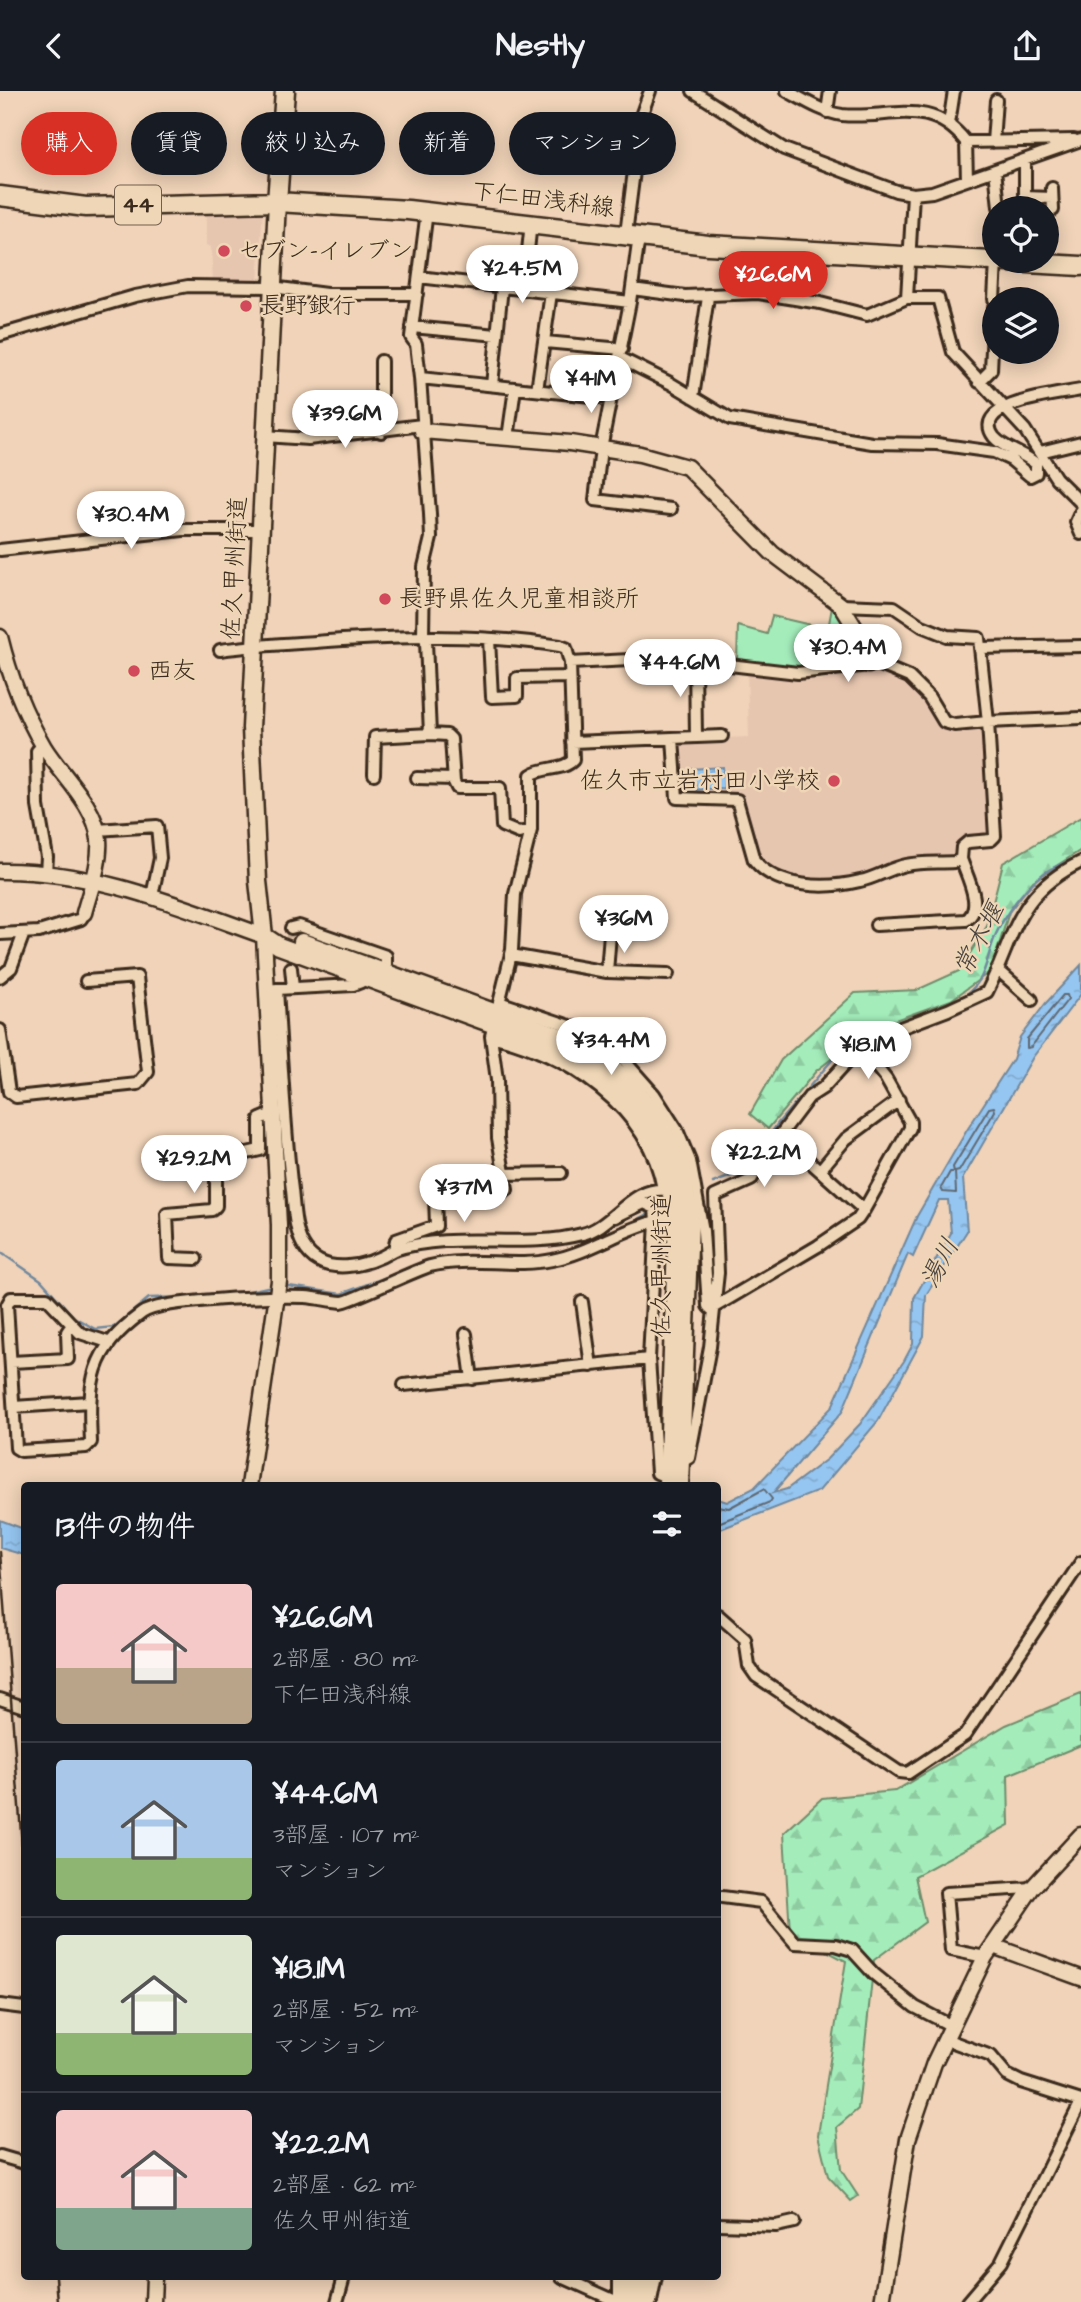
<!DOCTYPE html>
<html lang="ja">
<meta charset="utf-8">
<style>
body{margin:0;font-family:"Architects Daughter","Klee One",sans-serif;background:#242831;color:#f1f3f6;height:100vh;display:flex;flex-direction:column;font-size:26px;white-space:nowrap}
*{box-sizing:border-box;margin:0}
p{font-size:23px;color:#9ea1a6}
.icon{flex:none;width:38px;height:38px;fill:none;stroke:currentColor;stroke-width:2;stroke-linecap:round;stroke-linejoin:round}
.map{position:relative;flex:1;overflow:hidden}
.drawer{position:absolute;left:21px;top:1391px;width:700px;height:798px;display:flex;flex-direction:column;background:#171b24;border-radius:7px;box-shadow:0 4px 18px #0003}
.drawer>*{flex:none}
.top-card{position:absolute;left:21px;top:21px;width:700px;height:63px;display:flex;gap:14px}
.controls{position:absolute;left:982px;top:105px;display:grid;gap:14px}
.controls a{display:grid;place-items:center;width:77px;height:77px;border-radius:50%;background:#171b24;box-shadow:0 4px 18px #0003;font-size:35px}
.price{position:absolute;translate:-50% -60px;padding:0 16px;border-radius:24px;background:#fff;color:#222;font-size:23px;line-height:46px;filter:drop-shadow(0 2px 4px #0008)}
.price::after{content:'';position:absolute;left:50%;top:42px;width:21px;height:16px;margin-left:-10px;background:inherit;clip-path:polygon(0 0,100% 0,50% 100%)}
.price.selected{background:#d93025;color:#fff}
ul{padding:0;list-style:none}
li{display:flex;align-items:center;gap:21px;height:175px;padding:0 35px}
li+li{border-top:2px solid #363941}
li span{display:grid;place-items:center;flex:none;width:196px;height:140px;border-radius:7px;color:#555}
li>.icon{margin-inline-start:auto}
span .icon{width:84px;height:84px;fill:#fffc;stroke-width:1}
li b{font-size:30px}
h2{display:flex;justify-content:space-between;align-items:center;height:84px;padding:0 35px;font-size:30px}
.chip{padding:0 24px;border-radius:32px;background:#171b24;box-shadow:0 4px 18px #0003;font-size:24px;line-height:63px}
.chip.selected{background:#d93025;color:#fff}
header{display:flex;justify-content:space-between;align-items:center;height:91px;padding:0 35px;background:#171b24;font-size:32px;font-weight:700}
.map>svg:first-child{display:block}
</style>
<header><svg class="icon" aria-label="back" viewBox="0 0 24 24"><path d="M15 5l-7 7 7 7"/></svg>Nestly<svg class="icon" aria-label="share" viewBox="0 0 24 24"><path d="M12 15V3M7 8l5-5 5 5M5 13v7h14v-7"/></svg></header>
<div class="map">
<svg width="1081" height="2211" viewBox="0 0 1081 2211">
<defs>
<pattern id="forest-firs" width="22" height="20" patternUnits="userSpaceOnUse" patternTransform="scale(1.75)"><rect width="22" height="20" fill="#a4edbb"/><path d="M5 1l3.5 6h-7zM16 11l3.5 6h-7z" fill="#8ecba0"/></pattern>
<pattern id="water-ripples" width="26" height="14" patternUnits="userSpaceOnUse" patternTransform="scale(1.75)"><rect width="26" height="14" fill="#95c6f1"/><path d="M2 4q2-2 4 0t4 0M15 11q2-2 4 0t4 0" fill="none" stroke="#81aace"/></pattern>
</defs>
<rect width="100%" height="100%" fill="#f0d3b8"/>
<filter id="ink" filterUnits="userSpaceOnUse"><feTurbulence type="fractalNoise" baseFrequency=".0143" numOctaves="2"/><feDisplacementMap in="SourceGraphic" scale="14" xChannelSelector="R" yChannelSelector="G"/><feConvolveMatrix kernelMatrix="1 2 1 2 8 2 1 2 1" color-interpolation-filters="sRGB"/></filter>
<g filter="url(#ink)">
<path fill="#e7c6b0" d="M 207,118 L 263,118 L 258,191 L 213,191 L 211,156 L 206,154 Z
M 865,579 L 886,580 L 898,584 L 923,602 L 939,630 L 985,634 L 989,740 L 963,748 L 951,765 L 911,767 L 840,789 L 795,789 L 779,783 L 758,769 L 749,750 L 738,703 L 682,706 L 677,649 L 749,646 L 747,580 L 821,590 Z"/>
<path fill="#a4edbb" stroke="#708c6c" stroke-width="2" d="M 833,511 L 860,566 L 858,568 L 801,576 L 737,570 L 738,535 L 767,543 L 772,525 L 828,538 Z"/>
<path fill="url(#forest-firs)" stroke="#708c6c" stroke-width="2" d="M 1081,726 L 1081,759 L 1033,790 L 1009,821 L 991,880 L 951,909 L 870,938 L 816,980 L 768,1038 L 750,1023 L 781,969 L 855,902 L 917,899 L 959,880 L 987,835 L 1003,772 Z
M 1081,1603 L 1081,1654 L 1008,1684 L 1009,1734 L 915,1785 L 925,1831 L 874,1869 L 858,2018 L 837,2036 L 841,2079 L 858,2105 L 851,2110 L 828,2085 L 818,2044 L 846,1870 L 790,1841 L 784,1742 L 822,1707 L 895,1700 L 1006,1634 Z"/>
<path fill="url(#water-ripples)" stroke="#71889d" stroke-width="2" fill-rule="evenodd" d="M 723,676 L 724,697 L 690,699 L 689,678 Z
M 1081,874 L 1081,903 L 1033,966 L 963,1087 L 967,1140 L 926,1204 L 924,1245 L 878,1330 L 819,1400 L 718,1439 L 718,1408 L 727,1411 L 754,1397 L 832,1316 L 917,1125 L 967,1039 L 1013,968 L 1020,946 L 1046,912 ZM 939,1109 L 948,1109 L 951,1142 L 914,1207 L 913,1253 L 904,1270 L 860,1333 L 827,1368 L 787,1398 L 773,1402 L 842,1321 L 908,1163 L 913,1166 Z
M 0,1429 L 24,1438 L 24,1464 L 0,1457 Z"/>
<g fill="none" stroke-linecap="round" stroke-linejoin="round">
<path stroke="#5f6872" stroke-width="2" d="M 1063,904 L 1067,904 L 1068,908 L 1031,956 L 1027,957 L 1027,948 Z
M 994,1016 L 995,1020 L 959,1080 L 955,1081 L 956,1102 L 943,1101 L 941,1097 L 950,1081 L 954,1081 L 953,1076 L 989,1017 Z
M 718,1415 L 729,1417 L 764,1398 L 772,1408 L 770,1411 L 718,1432"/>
<path stroke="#71889d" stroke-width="2.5" d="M 957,910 C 990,889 983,873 996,843 C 1005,823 1025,796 1043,783 C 1054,775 1069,770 1081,764
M 713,1092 L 747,1079 L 778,1032 L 845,954 L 860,943 L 931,920
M 620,1138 L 648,1123
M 0,1161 L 41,1189 L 74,1226 L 95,1238 L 114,1236 L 149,1207 L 196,1206
M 551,1164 L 579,1156
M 282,1194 L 341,1203 L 416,1175
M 241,1202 L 272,1195"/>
<path stroke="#ccb199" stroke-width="10" stroke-dasharray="10 5" stroke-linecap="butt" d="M 291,837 L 291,877"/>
<g stroke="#3b2a1e" stroke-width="16">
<path id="minor" d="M 693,0 L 784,58 L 896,100 L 913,103 L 932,101 L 1081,49
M 787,0 C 804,9 822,21 842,24 C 889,29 929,4 966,51 L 1074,49
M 827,21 L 830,0
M 949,33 L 954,0
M 966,51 L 967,88
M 993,51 L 996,9
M 1025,69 L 1025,117
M 995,79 L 999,116
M 1052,97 L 1053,119
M 913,103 L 907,207 L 938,207 L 953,261 L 1025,339 L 1056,387 L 1081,412
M 1025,106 L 1052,107
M 427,120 L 411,246 L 416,253 L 420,287 L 430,423 L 431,447 L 424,476 L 423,545 L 426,551 L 430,643 L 447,644 L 451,648 L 454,691 L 457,697 L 500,697 L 502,735 L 519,742 L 531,739
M 626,143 L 641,25 L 650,0
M 639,145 L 630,211 L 601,357 L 595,409 L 671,418
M 419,186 L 630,211
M 632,198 L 685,205 L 758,202 L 820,212 L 867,224 L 907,207
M 524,199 L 531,131
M 994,208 L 996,171
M 412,236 L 497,244
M 0,244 L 135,205 L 188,195 L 272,196 L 326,203 L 417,203
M 545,251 L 622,258
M 620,267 L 670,292 L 730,328 L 872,352 L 937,353 L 994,361 L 1011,369 L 1030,385 L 1036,382 L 1036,373 C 1024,362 1004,358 994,346 C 968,311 1063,303 1081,299
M 381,270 L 381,341
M 420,287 L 610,307
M 979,291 L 991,279 L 994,216
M 492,294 L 502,196
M 537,299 L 551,202
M 693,306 L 708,206
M 265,345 L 308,348 L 422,334
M 508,347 L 515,297
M 1040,361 L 1081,351
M 1081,420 L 1076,431 L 1081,443
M 0,459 L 183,439 L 260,439
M 841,514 L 894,516 L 922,535 L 947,545 L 979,547 L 988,631 L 1081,627
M 489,548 L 492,606 L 517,605 L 517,587 L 570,586
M 981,557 L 1081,555
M 220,559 C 256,554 292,553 328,550 C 406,545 483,543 560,555 L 566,557 L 570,572 L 670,567 L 798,582 L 878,573 L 909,586 L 929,606 L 944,631 L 955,634 L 988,631 L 995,745 L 991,749 L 968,751 L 962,756 L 961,768 L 954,771 C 938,772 921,771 906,774 C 890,777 876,787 860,790 C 827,798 777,798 754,769 L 737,709 L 677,707 L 673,647
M 695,569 L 696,646
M 572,651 L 722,645
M 43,654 L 37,660 L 38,715 L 47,766 L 46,781
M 374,683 L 375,646 L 430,643
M 417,687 L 453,688
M 97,739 L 157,735 L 160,767 L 152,805
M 876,834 L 966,829 C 985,817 966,784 961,768
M 291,837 L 299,835 L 386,865 L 386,880
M 0,843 L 39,841 L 81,828 L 84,822
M 511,864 L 607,881 L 668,883
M 291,877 L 293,897
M 997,878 L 1032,909
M 607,881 L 610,843
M 0,886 L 11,877 L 24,842
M 277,898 L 353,894 L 361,891 L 364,885
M 267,899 L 277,898 C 281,962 284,1027 291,1091 C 294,1110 293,1136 303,1154 C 322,1188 368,1175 394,1159 L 396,1149 L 436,1135 L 435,1105 L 507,1099 L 498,1047 L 497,989 L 491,945 L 512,859 L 515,803 L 531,739 L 531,684 C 544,675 563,680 573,669 L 570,572
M 499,911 L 588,941 L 623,968 L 654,1003 L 677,1039 L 690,1070 L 703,1140 L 708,1215 L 711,1218 L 818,1155 L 858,1128 L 864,1119 L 910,1037 L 910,1031 L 886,988 L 860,955
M 0,939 L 9,1001 L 16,1006 L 138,993 L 148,981 L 137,886 L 86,890
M 491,945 C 566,962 649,1016 663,1098
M 780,1044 L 864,1119
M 821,1078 L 846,1048 L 899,1009
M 504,1083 L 561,1082
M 394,1159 C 457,1139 521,1159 582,1143 C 613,1136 631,1095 666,1099 L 670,1109
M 196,1168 L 169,1167 L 167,1123 L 212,1119 L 216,1115 L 216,1069 L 260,1059 L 260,1028 L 274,1022
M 582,1211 L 591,1275
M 466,1243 L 472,1288
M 108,1251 L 80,1242 L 47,1207 L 11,1207 L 7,1214 L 16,1357 L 21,1360 L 86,1356 L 91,1351 C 88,1290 90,1260 142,1222 C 161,1208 278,1205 305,1206 C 318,1207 330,1210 342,1211 C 350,1211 413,1180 430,1175 C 469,1165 513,1177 552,1169 C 589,1162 620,1139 656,1130 L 655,1117 L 644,1112 L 615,1126
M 649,1268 L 656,1130 L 670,1127
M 11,1271 L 68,1268 L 67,1241 L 71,1235
M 404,1294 L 649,1268 L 657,1382 L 667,1386
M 14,1316 L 89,1311
M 680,1372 L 689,1367 L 710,1256 L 718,1182 L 715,1105 L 751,1089 L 766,1063 L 809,1006 L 823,997 L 866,950 L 948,919 L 987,901 C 1016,843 1015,803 1081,771
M 718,1524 L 745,1548 L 749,1575 L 756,1585 L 899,1681 L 908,1682 L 965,1644 L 1081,1471
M 0,1608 L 24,1616
M 722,1806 L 761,1811 L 795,1852 L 836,1854 L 852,1859 L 874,1883 L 915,1916 L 950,1934
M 985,1866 L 951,1859 L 946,1802 L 1032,1797
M 0,1914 L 24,1917
M 945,1948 L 991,1965 L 1007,1984 L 1021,1991 L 1081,2010
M 0,2065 L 24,2072
M 718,2133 L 776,2135 L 794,2131
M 562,2186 L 618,2211
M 619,2186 L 619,2211
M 337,2211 L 344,2186
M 651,2211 L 656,2186
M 967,2211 L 1001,2171 L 1081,2011"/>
</g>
<g stroke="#3b2a1e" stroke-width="19">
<path id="tertiary" d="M 422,340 L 570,352 L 640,363 L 687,376 L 772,462 L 841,514 L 854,535 L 869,574
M 0,546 C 9,583 25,624 44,656 C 62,685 95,713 99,748 C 101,773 90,799 84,822
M 0,780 C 94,779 177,814 264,845 L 279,1134 L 279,1190 L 249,1395
M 993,1855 L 1081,1887
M 153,2211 L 154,2186
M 882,2211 L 908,2048 L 934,1972 L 985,1866 L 1032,1797 L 1081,1744"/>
</g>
<g stroke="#3b2a1e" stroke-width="21">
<path id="secondary" d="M 277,111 L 251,637 L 258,790 L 264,845 L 279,855 L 552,955 L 604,987 L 644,1031 L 666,1073 L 677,1126 L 667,1395
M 302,851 L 573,950 L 623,985 L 659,1029 L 683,1083 L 690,1130 L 680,1395
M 631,2211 L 632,2186
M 642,2211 L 643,2186"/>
</g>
<g stroke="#3b2a1e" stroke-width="23">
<path id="primary" d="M 0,105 L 86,116 L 277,111 L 408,119 L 708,154 L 1081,175
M 277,111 L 285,0"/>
</g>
<use href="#minor" stroke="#eed6b6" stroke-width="10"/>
<use href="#tertiary" stroke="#eed6b6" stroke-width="14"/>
<use href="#secondary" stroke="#eed6b6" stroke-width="16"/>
<use href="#primary" stroke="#eed6b6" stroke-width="18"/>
<path stroke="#3b2a1e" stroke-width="2.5" d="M 0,1461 L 24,1782
M 56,2186 L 58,2211"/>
</g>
</g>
<g fill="#d1495b" stroke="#eed6b6" stroke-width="2.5">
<circle cx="224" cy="160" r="7"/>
<circle cx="246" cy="215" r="7"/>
<circle cx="385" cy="508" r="7"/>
<circle cx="134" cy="580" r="7"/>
<circle cx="834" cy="690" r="7"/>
</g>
<g text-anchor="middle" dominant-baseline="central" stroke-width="5" stroke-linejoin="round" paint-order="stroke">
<rect fill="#eed6b6" stroke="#715e4c" stroke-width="2" x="115" y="94.5" width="46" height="39" rx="5"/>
<g font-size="23" font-weight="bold" fill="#3b2a1e">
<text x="138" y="114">44</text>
</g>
<g font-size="24" fill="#3b2a1e" stroke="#eed6b6">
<text transform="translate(543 109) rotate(7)">下仁田浅科線</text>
<text transform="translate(235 477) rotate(-87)">佐久甲州街道</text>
<text transform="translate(662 1175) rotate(-90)">佐久甲州街道</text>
</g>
<g font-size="24" fill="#3b2a1e" stroke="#eed6b6" text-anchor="start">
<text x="238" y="160">セブン-イレブン</text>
<text x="260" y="215">長野銀行</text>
<text x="399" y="508">長野県佐久児童相談所</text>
<text x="148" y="580">西友</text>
<text x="820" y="690" text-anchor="end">佐久市立岩村田小学校</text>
</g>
<g font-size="26" font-style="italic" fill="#48413e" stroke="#eed6b6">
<text transform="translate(979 848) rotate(-62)">常木堰</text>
<text transform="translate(940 1172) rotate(-62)">湯川</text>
</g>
</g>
</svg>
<div class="controls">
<a><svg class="icon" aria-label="locate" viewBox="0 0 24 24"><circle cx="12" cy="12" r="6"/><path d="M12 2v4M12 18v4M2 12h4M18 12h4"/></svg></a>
<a><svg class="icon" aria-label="layers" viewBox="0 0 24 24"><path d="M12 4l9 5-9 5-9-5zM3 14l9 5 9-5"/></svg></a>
</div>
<b class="price" style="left:522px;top:214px">¥24.5M</b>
<b class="price selected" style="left:773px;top:220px">¥26.6M</b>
<b class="price" style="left:591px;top:324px">¥41M</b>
<b class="price" style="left:345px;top:359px">¥39.6M</b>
<b class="price" style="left:131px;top:460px">¥30.4M</b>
<b class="price" style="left:848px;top:593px">¥30.4M</b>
<b class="price" style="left:680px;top:608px">¥44.6M</b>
<b class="price" style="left:624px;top:864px">¥36M</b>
<b class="price" style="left:611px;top:986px">¥34.4M</b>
<b class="price" style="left:868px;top:990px">¥18.1M</b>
<b class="price" style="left:764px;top:1098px">¥22.2M</b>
<b class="price" style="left:194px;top:1104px">¥29.2M</b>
<b class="price" style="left:464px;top:1133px">¥37M</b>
<div class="top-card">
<a class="chip selected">購入</a>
<a class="chip">賃貸</a>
<a class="chip">絞り込み</a>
<a class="chip">新着</a>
<a class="chip">マンション</a>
</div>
<section class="drawer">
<h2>13件の物件<svg class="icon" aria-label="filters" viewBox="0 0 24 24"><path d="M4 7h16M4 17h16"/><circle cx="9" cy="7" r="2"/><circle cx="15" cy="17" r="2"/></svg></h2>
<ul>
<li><span style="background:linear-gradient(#f6c9c9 60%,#b9a48a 0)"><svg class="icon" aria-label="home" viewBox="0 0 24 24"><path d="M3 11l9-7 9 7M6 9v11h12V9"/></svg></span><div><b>¥26.6M</b><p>2部屋 · 80 m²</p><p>下仁田浅科線</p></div></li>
<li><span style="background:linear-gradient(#a9c7e8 70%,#8fb573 0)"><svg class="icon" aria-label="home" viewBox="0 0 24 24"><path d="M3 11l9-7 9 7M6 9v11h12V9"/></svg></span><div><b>¥44.6M</b><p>3部屋 · 107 m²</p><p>マンション</p></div></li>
<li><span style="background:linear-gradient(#dfe7d0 70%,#8fb573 0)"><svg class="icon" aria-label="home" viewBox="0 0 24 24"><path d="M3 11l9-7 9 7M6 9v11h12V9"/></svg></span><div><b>¥18.1M</b><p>2部屋 · 52 m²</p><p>マンション</p></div></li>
<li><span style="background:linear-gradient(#f6c9c9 70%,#7fa58c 0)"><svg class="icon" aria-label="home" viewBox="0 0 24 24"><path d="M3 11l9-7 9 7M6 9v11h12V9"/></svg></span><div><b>¥22.2M</b><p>2部屋 · 62 m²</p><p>佐久甲州街道</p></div></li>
</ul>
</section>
</div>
